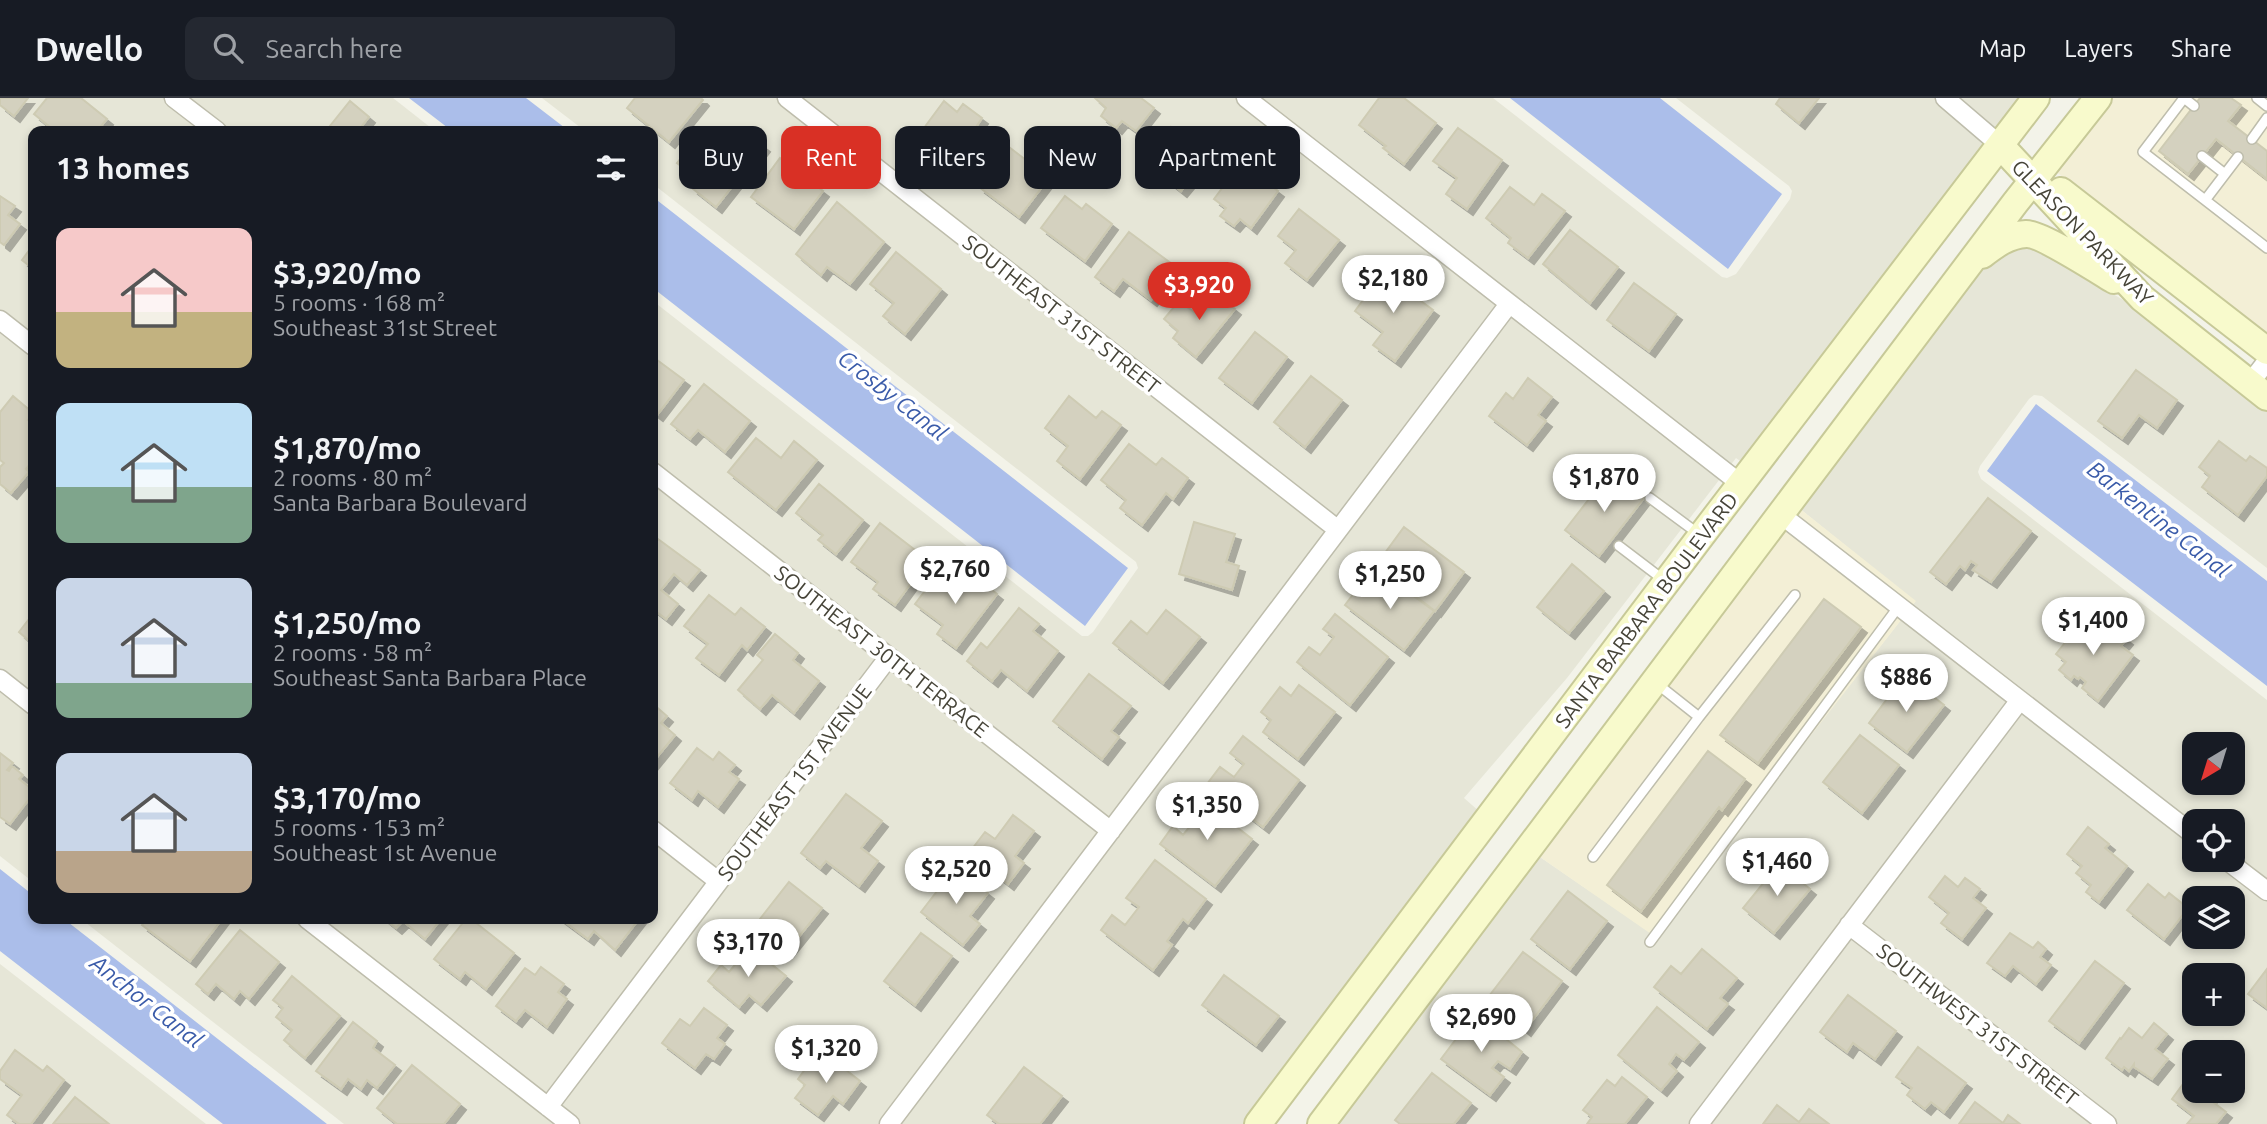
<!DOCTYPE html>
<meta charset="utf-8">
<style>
body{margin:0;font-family:Ubuntu,sans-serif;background:#242831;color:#f1f3f6;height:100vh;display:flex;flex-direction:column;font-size:26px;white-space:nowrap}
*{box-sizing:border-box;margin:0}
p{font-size:23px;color:#9ea1a6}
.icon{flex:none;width:38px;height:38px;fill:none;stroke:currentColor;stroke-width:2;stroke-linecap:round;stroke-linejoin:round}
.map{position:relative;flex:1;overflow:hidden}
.drawer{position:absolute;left:28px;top:28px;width:630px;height:798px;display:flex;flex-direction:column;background:#171b24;border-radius:14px;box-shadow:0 4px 10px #0003}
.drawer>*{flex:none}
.hud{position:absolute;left:679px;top:28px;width:665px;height:63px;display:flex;gap:14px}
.needle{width:46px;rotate:218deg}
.buttons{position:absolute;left:2182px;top:634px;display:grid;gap:14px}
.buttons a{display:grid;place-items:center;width:63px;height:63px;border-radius:14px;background:#171b24;box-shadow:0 4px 10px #0003;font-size:35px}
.price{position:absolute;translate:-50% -60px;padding:0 16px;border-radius:24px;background:#fff;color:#222;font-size:23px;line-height:46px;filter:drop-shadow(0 2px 4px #0008)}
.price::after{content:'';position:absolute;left:50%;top:42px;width:21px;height:16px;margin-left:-10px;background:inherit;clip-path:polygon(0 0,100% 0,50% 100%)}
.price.current{background:#d93025;color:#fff}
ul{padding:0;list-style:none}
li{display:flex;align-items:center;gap:21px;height:175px;padding:0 28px}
li span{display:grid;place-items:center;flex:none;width:196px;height:140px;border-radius:14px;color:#555}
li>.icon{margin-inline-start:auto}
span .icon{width:84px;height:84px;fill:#fffc;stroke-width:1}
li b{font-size:30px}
h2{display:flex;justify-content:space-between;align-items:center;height:84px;padding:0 28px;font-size:30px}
.pill{padding:0 24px;border-radius:14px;background:#171b24;box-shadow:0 4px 10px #0003;font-size:24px;line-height:63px}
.pill.current{background:#d93025;color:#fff}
header{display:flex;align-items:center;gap:42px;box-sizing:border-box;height:98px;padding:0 35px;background:#171b24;border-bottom:2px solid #363941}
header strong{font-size:33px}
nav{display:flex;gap:38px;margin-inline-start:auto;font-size:24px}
.search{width:490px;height:63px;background:#242831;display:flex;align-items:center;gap:18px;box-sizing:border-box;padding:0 24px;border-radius:14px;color:#9ea1a6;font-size:26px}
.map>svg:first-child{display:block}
</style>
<header>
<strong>Dwello</strong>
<div class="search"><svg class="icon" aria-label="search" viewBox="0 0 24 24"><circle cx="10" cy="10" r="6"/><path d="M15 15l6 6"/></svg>Search here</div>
<nav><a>Map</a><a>Layers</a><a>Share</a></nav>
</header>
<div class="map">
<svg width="2267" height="1026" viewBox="0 0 2267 1026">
<defs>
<filter id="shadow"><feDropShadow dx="6" dy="6" stdDeviation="0" flood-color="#0004"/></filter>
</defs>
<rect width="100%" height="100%" fill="#f3f3e9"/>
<path fill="#e6e6d7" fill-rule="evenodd" d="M 0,0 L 393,0 L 435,33 L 33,33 L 33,784 L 0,758 Z
M 542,0 L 1493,0 L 1722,179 L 1727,180 L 1736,176 L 1790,101 L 1792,93 L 1789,88 L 1676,0 L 2023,0 L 1743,365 L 1736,360 L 1567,580 L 1464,700 L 1480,714 L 1245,1026 L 344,1026 L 81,821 L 653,821 L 653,203 L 1082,538 L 1088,538 L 1093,534 L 1138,470 L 1136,464 L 653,86 L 653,33 L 585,33 Z
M 2026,147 L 2059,164 L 2135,209 L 2267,314 L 2267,470 L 2042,298 L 2034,297 L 2029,301 L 1980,368 L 1978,374 L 1981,381 L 2267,602 L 2267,1026 L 1334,1026 L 1537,757 L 1654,837 L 1915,504 L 1799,410 L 1974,177 L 2006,152 ZM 2194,646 L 2233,646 L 2233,684 L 2194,684 ZM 2194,723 L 2233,723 L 2233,761 L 2194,761 ZM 2194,800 L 2233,800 L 2233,838 L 2194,838 ZM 2194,877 L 2233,877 L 2233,915 L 2194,915 ZM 2194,954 L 2233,954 L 2233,992 L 2194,992 Z
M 0,866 L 128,965 L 206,1026 L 0,1026 Z"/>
<path fill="#f3efd6" d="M 2111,0 L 2267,0 L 2267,238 L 2054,72 Z
M 1799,410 L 1916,503 L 1654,838 L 1537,757 Z"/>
<path fill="#abbeea" d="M 409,0 L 526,0 L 569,33 L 452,33 Z
M 1510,0 L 1660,0 L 1782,96 L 1728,171 Z
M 653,99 L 1128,470 L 1085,528 L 653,190 Z
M 2036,306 L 2267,483 L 2267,588 L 1987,373 Z
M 0,771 L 33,797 L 33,821 L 64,821 L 327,1026 L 223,1026 L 0,853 Z"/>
<path fill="#d4d1bf" stroke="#cecbb3" stroke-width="2" filter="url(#shadow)" d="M 0,0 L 28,0 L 14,18 L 0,7 Z
M 47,0 L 81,0 L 107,21 L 97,33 L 55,33 L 34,16 Z
M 635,0 L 701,0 L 703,2 L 669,44 L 627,10 Z
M 1095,0 L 1141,0 L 1154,10 L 1136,33 L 1122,23 L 1116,30 L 1101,18 L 1106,10 Z
M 1379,0 L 1404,0 L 1436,25 L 1404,66 L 1383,50 L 1386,48 L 1359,27 Z
M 1780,0 L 1819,0 L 1799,25 L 1776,6 Z
M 2200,0 L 2231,0 L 2241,7 L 2228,23 L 2267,53 L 2267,81 L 2216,41 L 2188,76 L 2159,53 Z
M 350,3 L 369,19 L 361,29 L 367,33 L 326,33 Z
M 944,3 L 957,14 L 963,6 L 982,20 L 976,29 L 990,40 L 966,73 L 940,55 L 946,47 L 924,30 Z
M 1171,29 L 1192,46 L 1197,40 L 1214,54 L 1181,93 L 1156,73 L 1164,62 L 1152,52 Z
M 1458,30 L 1502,62 L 1467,111 L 1446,96 L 1457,80 L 1433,63 Z
M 704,31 L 730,52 L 744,33 L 764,48 L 716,109 L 692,90 L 699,82 L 677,65 Z
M 1009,49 L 1049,80 L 1019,119 L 979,89 Z
M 780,60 L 823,93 L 794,131 L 751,99 Z
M 1241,65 L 1278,93 L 1251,130 L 1240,121 L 1234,128 L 1220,118 L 1226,110 L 1214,101 Z
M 1510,89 L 1534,107 L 1542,96 L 1565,113 L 1528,160 L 1508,145 L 1511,140 L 1486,120 Z
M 0,98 L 15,108 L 8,117 L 20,126 L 4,147 L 0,144 Z
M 1065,98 L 1082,111 L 1086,106 L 1112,126 L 1085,163 L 1041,130 Z
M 837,104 L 884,144 L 850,186 L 827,169 L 821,177 L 796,156 Z
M 1299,111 L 1339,142 L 1307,182 L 1285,165 L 1296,152 L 1278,138 Z
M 1570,132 L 1618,169 L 1590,205 L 1543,166 Z
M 1129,134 L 1176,169 L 1151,202 L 1123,181 L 1114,193 L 1095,179 Z
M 33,147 L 33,171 L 22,162 Z
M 896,154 L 941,191 L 905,236 L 883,218 L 894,205 L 870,186 Z
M 1383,175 L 1433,212 L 1395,263 L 1373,247 L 1383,234 L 1355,213 Z
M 1634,185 L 1676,216 L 1649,253 L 1607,222 Z
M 1212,193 L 1235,211 L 1196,259 L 1173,240 L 1178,233 L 1164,221 L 1179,203 L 1194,214 Z
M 1255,234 L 1287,259 L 1252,305 L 1219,280 Z
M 653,259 L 684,282 L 657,317 L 653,314 Z
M 2136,272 L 2177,302 L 2157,330 L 2139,317 L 2122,340 L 2098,323 Z
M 1311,278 L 1342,302 L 1305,349 L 1274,324 Z
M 1528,280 L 1552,299 L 1538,317 L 1546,323 L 1527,347 L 1489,318 L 1506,295 L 1513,301 Z
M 704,286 L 750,323 L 725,354 L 698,332 L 690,341 L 671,326 Z
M 13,298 L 33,315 L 28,322 L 33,326 L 33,362 L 26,371 L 29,374 L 11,395 L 0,386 L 0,369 L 4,365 L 0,362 L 0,314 Z
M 1069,298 L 1096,320 L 1102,313 L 1121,327 L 1080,381 L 1057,363 L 1068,348 L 1045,330 Z
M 756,340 L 781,360 L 794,343 L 817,362 L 776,412 L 728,374 Z
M 2219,343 L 2246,363 L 2250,358 L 2267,370 L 2267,378 L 2238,417 L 2202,389 L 2210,378 L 2199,369 Z
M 1129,346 L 1156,367 L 1162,360 L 1188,380 L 1173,401 L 1166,395 L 1142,427 L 1120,410 L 1126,402 L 1101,382 Z
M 1610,374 L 1644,400 L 1599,458 L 1565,432 Z
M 819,386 L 863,422 L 836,456 L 818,442 L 823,437 L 796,415 Z
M 1988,400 L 2031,433 L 1991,484 L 1973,472 L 1977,467 L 1971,463 L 1965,472 L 1960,468 L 1946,486 L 1930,474 Z
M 1194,424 L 1235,436 L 1226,464 L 1239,468 L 1232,492 L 1179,476 Z
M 880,425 L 928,462 L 895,507 L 873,491 L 878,484 L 851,464 Z
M 1404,429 L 1464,474 L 1435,513 L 1405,490 L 1412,482 L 1382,459 Z
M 658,441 L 700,472 L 687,487 L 674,476 L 661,492 L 678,506 L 666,521 L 653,511 L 653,447 Z
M 1572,466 L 1604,493 L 1569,535 L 1537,509 Z
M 940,473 L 964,492 L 974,478 L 997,496 L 956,550 L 937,536 L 943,527 L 915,506 Z
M 1368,477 L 1398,499 L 1404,491 L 1434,513 L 1404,552 L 1345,507 Z
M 709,497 L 735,517 L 741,510 L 765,529 L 747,552 L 742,547 L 719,577 L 696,560 L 708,546 L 684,528 Z
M 1824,501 L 1861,529 L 1758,665 L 1720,637 Z
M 1019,510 L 1039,526 L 1033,533 L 1058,553 L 1027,593 L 1001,572 L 992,583 L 967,563 L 981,545 L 987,550 Z
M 1166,512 L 1200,539 L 1163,585 L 1113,545 L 1131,523 L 1147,536 Z
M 33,516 L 33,546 L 19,534 Z
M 1335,516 L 1388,559 L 1350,607 L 1297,564 L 1309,549 L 1320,557 L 1334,539 L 1323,531 Z
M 2079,516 L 2112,541 L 2118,534 L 2127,541 L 2121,548 L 2133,557 L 2098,603 L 2082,590 L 2086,584 L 2080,579 L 2078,581 L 2074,578 L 2071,582 L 2059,572 L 2066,564 L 2056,556 L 2074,533 L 2069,529 Z
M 775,536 L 798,555 L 793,562 L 819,583 L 794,615 L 772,597 L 760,611 L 738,592 L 763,562 L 757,557 Z
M 1089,576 L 1131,608 L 1111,633 L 1119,639 L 1102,661 L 1053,623 Z
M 1905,577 L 1944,607 L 1907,654 L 1869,625 Z
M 1299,587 L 1335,614 L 1298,661 L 1263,634 L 1271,622 L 1261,614 L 1280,589 L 1291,598 Z
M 653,606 L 667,618 L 661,625 L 675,637 L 653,664 Z
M 1860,637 L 1899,667 L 1862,715 L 1823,684 Z
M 1243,638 L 1299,682 L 1263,729 L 1207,686 L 1220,669 L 1234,679 L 1244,666 L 1230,655 Z
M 697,650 L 713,662 L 719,654 L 735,667 L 729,674 L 739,681 L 718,709 L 698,693 L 692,702 L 670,685 Z
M 1708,653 L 1745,681 L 1722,712 L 1719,709 L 1641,813 L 1607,787 Z
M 0,655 L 13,665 L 7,672 L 9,673 L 12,668 L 23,677 L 19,681 L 33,692 L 33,696 L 10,726 L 0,719 Z
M 846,696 L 882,723 L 861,750 L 878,763 L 859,788 L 826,763 L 820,770 L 801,755 Z
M 1197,698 L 1252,741 L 1215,788 L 1160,746 L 1173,728 L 1183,737 L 1196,721 L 1185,713 Z
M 1013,717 L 1034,733 L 1015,758 L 1024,765 L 1008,786 L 969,755 L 985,734 L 995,741 Z
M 2088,729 L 2109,746 L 2105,750 L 2127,768 L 2099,804 L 2086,794 L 2091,787 L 2076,775 L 2082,768 L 2067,756 Z
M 1155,762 L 1206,801 L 1188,825 L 1183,821 L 1167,843 L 1172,847 L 1153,872 L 1101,832 L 1112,817 L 1125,827 L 1139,809 L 1126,800 Z
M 1779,766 L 1810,791 L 1774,835 L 1743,810 Z
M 955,770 L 988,795 L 970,818 L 980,826 L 963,847 L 921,814 Z
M 1945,778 L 1958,789 L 1965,780 L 1980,791 L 1973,800 L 1986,810 L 1962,841 L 1941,825 L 1949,815 L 1929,799 Z
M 789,784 L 822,810 L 788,852 L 756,826 Z
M 2148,786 L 2165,800 L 2169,795 L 2188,810 L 2164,841 L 2127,812 Z
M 1568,793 L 1607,823 L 1570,871 L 1531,841 Z
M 147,821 L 222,821 L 190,863 L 142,827 Z
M 385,821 L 441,821 L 425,841 L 403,823 L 396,830 Z
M 466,821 L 471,821 L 514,855 L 486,891 L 465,874 L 460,881 L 434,861 Z
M 561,821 L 639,821 L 615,852 L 594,833 L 588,841 Z
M 240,832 L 279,864 L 249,901 L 240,893 L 234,901 L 216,886 L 208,896 L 196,886 Z
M 921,835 L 952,858 L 915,907 L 884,883 Z
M 2010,835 L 2033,850 L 2038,844 L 2046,851 L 2040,859 L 2051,867 L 2036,886 L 2013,868 L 2005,878 L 1987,865 Z
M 750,849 L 786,878 L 761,907 L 749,897 L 739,909 L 708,883 L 721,867 L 729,874 Z
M 1702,851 L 1737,880 L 1720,900 L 1728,906 L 1707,931 L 1654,889 L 1671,868 L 1681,876 Z
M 1523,854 L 1562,883 L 1525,932 L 1486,902 Z
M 2095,863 L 2124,885 L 2079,945 L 2049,923 Z
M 541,869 L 564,886 L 558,894 L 567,901 L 547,929 L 525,912 L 516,923 L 496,908 L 525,870 L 535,877 Z
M 2267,871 L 2267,910 L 2248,896 Z
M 1224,877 L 1279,918 L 1256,947 L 1202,907 Z
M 292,878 L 340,918 L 305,960 L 284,942 L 292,932 L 276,919 L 283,910 L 273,902 Z
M 1848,897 L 1896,933 L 1875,961 L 1853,945 L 1847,954 L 1820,934 Z
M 1657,909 L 1699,944 L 1684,962 L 1676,956 L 1669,966 L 1677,973 L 1661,992 L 1618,957 Z
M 704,910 L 727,927 L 717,940 L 725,946 L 714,961 L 706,956 L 695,970 L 662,945 L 680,921 L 690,928 Z
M 1475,916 L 1522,954 L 1510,971 L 1498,963 L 1492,970 L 1504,979 L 1490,997 L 1441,961 Z
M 353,924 L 377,943 L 373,950 L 395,967 L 377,990 L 367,982 L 361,991 L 348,981 L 341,991 L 316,973 Z
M 2154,925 L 2167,936 L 2155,951 L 2168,961 L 2152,981 L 2134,969 L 2134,966 L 2129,973 L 2124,969 L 2122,972 L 2106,960 L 2120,940 L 2121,941 L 2129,930 L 2142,940 Z
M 1918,949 L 1966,985 L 1944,1014 L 1931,1004 L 1925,1011 L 1907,997 L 1912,990 L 1896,979 Z
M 15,952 L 43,973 L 47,968 L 64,982 L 31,1026 L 19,1026 L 7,1017 L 22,997 L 0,981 L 0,973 Z
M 828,958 L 860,983 L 843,1006 L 833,998 L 818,1017 L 795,1000 L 805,987 L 798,981 L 809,966 L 817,972 Z
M 412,967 L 460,1006 L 444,1026 L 397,1026 L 377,1010 Z
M 1024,969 L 1062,998 L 1040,1026 L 999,1026 L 987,1017 Z
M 1432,975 L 1471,1005 L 1454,1026 L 1400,1026 L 1395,1022 Z
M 2191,975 L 2194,978 L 2194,992 L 2213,992 L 2215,994 L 2209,1001 L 2226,1014 L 2216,1026 L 2187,1026 L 2194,1018 L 2172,1001 Z
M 1622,979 L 1647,999 L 1625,1026 L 1587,1026 L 1592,1019 L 1583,1012 L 1607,982 L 1615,988 Z
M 75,999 L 109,1026 L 53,1026 Z
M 1975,1004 L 2003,1025 L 2008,1017 L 2020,1026 L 1959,1026 Z
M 1777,1007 L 1799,1024 L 1809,1011 L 1829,1026 L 1763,1026 Z"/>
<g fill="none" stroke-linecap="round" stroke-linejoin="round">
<g stroke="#bebdac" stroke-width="12">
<path id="lane" d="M 2184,0 L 2143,54 L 2267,150
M 2184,0 L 2194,8
M 2257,0 L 2267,8
M 2252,41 L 2267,20
M 2202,58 L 2225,76
M 2206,101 L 2238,59
M 1650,400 L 1700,437
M 1619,448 L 1665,483
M 1699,619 L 1795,497
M 1593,759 L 1699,619 L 1656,585
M 1650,844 L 1899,508"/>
</g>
<g stroke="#bebdac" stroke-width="21">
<path id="street" d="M 174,0 L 217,33
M 787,0 L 1337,431
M 1246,0 L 1741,386
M 1945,0 L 2000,47
M 0,222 L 33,248
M 2250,285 L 2267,263
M 653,374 L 1111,733
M 1780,416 L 2194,737
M 0,581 L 33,607
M 653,732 L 718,783
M 2225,761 L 2267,793
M 307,821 L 570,1026
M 1849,827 L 2107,1026
M 548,1009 L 888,560
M 889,1026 L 1509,206
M 1699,1026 L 2020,602"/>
</g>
<g stroke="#c7c998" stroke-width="30">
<path id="secondary" d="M 2000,47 L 2142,200 L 2267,299
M 2061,93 L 2267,253
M 1982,157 C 1995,147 2008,137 2026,136 C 2040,135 2099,173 2114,182
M 1258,1026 L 1701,438 L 2036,0
M 1321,1026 L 2015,105 L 2098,0"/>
</g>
<use href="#lane" stroke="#fff" stroke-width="9"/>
<use href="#street" stroke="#fff" stroke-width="18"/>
<use href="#secondary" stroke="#f8facc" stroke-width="26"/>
</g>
<g text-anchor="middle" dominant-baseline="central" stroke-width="7" stroke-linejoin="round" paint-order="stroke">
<g font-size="21" fill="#464438" stroke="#fff">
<text transform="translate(2083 134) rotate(46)">GLEASON PARKWAY</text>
<text transform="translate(1062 216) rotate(38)">SOUTHEAST 31ST STREET</text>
<text transform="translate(1646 512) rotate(-53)">SANTA BARBARA BOULEVARD</text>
<text transform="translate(882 553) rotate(38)">SOUTHEAST 30TH TERRACE</text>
<text transform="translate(794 684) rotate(-53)">SOUTHEAST 1ST AVENUE</text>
<text transform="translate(1978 926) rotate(38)">SOUTHWEST 31ST STREET</text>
</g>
<g font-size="23" font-style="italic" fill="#3a5ba9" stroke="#fff">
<text transform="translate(893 297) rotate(38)">Crosby Canal</text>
<text transform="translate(2159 421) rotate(38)">Barkentine Canal</text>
<text transform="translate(147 903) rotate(38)">Anchor Canal</text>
</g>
</g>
</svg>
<div class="buttons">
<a><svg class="needle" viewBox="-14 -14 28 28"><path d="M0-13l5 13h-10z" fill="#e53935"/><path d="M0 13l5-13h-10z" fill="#9ea1a6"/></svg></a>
<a><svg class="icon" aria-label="locate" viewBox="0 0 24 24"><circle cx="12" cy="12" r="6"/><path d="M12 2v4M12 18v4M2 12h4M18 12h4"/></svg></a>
<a><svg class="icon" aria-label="layers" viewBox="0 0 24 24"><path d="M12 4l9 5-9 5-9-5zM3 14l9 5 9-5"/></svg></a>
<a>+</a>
<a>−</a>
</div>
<b class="price" style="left:1393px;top:217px">$2,180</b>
<b class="price current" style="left:1199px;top:224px">$3,920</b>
<b class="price" style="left:1604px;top:416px">$1,870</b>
<b class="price" style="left:955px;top:508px">$2,760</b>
<b class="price" style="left:1390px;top:513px">$1,250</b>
<b class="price" style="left:2093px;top:559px">$1,400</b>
<b class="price" style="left:1906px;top:616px">$886</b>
<b class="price" style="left:1207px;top:744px">$1,350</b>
<b class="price" style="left:1777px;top:800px">$1,460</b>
<b class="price" style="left:956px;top:808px">$2,520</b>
<b class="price" style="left:748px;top:881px">$3,170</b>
<b class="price" style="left:1481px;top:956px">$2,690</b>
<b class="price" style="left:826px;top:987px">$1,320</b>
<div class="hud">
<a class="pill">Buy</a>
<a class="pill current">Rent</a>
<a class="pill">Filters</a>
<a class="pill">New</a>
<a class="pill">Apartment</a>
</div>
<section class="drawer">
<h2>13 homes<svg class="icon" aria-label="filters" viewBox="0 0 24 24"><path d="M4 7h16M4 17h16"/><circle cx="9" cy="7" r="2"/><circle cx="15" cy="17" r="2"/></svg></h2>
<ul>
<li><span style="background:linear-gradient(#f6c9c9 60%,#c2b280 0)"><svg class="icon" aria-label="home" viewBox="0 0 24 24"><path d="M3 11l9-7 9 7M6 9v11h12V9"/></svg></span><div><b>$3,920/mo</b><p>5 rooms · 168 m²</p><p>Southeast 31st Street</p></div></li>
<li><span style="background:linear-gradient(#bfe0f5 60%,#7fa58c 0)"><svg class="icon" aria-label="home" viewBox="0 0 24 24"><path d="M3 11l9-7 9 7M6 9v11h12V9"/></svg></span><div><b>$1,870/mo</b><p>2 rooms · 80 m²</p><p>Santa Barbara Boulevard</p></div></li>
<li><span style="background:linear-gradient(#c9d6e8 75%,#7fa58c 0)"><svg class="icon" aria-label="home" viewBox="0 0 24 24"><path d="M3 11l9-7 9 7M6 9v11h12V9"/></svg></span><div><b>$1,250/mo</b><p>2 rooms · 58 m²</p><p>Southeast Santa Barbara Place</p></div></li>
<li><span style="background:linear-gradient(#c9d6e8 70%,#b9a48a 0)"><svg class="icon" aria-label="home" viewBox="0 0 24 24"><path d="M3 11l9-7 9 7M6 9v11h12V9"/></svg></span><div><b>$3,170/mo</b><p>5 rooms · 153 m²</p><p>Southeast 1st Avenue</p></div></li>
</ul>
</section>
</div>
